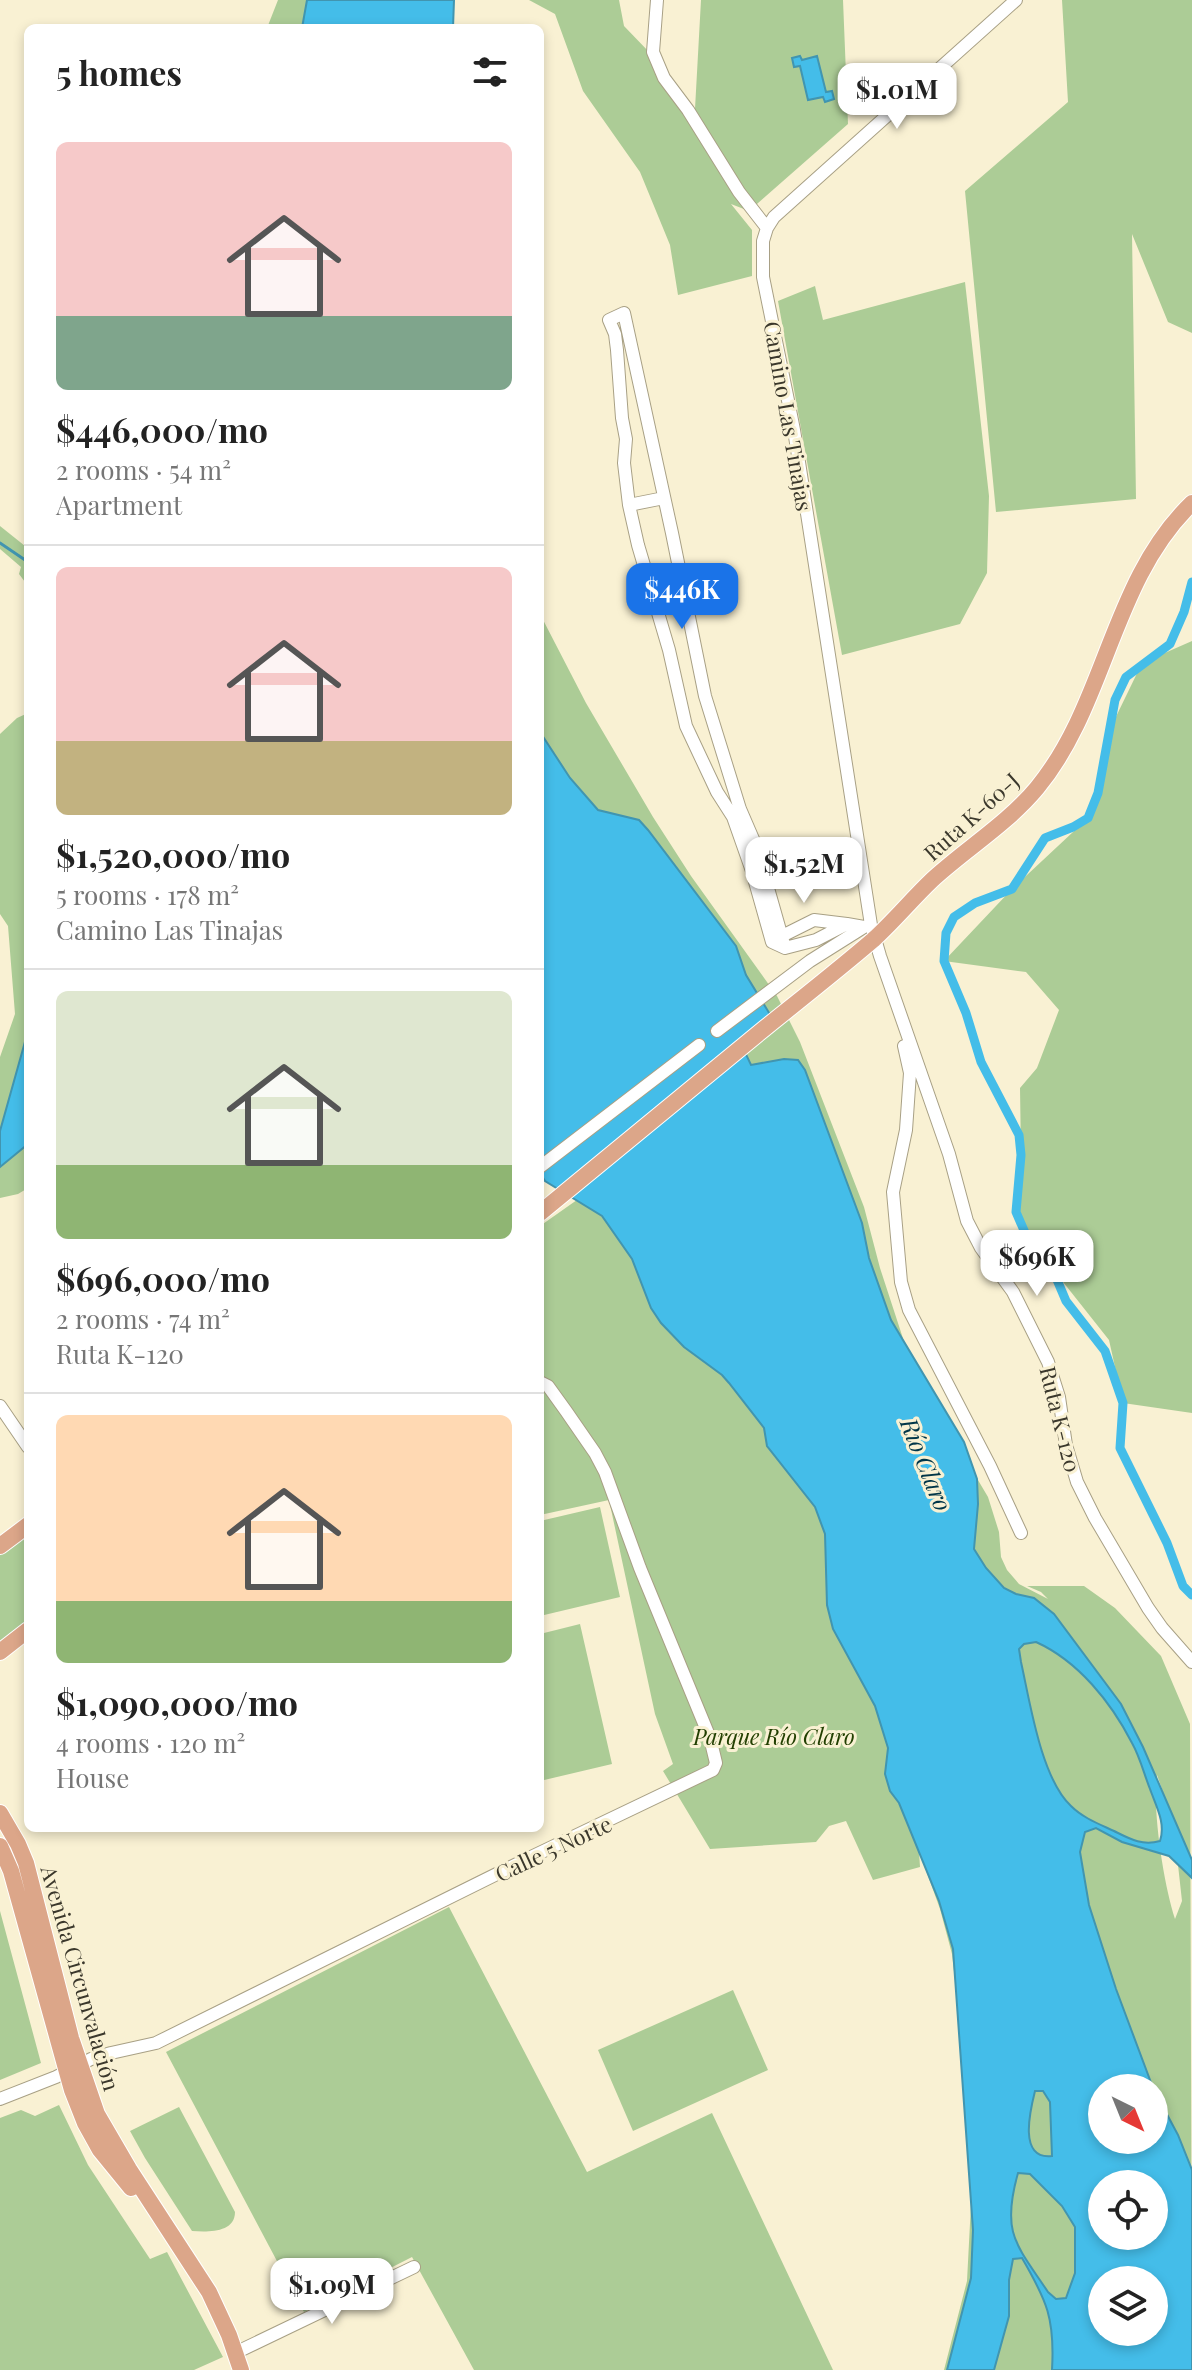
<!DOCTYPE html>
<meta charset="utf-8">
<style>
body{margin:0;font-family:"Playfair Display",serif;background:#f2f2f2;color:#222;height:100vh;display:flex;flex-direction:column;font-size:30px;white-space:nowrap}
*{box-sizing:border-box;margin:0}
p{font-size:26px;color:#767676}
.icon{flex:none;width:44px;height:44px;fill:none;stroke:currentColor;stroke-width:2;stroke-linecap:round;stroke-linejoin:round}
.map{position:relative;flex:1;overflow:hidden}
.sheet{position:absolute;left:24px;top:24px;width:520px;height:1808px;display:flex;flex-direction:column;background:#fff;border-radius:12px;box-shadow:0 4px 12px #0003}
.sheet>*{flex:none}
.needle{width:52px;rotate:137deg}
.tools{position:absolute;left:1088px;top:2074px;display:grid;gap:16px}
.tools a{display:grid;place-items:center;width:80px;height:80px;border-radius:50%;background:#fff;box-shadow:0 4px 12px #0003;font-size:40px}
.price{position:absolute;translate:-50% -68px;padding:0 18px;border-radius:16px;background:#fff;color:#222;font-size:26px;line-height:52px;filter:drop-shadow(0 2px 4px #0008)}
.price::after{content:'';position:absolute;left:50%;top:48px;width:24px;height:18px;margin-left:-12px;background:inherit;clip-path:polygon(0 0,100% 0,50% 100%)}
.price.current{background:#1a73e8;color:#fff}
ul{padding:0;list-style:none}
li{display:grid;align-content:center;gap:16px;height:424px;padding:0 32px}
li+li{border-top:2px solid #e0e0e0}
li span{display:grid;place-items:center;height:248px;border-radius:12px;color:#555}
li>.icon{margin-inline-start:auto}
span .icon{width:144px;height:144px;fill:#fffc;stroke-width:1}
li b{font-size:34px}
h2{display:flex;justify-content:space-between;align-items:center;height:96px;padding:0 32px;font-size:34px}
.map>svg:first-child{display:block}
</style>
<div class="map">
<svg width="1192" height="2370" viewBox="0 0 1192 2370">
<rect width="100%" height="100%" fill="#f9f1d3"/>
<path fill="#accc96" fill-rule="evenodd" d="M 278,0 L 454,0 L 450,28 L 267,28 Z
M 529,0 L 619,0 L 624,26 L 650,53 L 694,127 L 701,0 L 843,0 L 848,124 L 749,211 L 731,204 L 752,230 L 752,276 L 678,295 L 670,245 L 640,172 L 583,91 L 555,14 Z
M 1062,0 L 1192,0 L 1192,333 L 1168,322 L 1132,234 L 1136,499 L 996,512 L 965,191 L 1068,102 Z
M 965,282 L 989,496 L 987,573 L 960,624 L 842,655 L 778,301 L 815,286 L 823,320 Z
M 0,526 L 25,546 L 28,540 L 28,586 L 19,574 L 21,567 L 0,549 Z
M 540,614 L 586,703 L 653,817 L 691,876 L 777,996 L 800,1042 L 864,1207 L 880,1268 L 914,1372 L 988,1497 L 999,1532 L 1001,1557 L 1007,1570 L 1019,1584 L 1048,1599 L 1041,1592 L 1027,1586 L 1084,1586 L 1115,1608 L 1161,1656 L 1190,1724 L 1192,2370 L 944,2370 L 967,2281 L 971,2204 L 970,2114 L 952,1954 L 940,1909 L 919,1851 L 920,1867 L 873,1880 L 846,1821 L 829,1826 L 816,1842 L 710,1849 L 663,1771 L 673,1764 L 655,1714 L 609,1500 L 540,1515 L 540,1226 L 584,1195 L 540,1144 ZM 1157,1775 L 1173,1820 L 1182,1901 L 1175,1919 C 1164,1885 1152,1811 1157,1775 ZM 1102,2088 L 1154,2088 L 1154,2140 L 1102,2140 ZM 1102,2184 L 1154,2184 L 1154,2236 L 1102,2236 ZM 1102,2280 L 1154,2280 L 1154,2332 L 1102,2332 Z
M 1192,641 L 1192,1413 L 1123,1403 L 1109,1340 L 1052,1268 L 1016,1212 L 1021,1155 L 1020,1088 L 1037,1068 L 1059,1010 L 1026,972 L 944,961 L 1012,889 L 1088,818 L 1111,727 L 1142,663 Z
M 28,713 L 28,1188 L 18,1194 L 0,1198 L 0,1057 L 15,1014 L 8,926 L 0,914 L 0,734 L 17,718 Z
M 600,1507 L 620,1597 L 540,1616 L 540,1521 Z
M 28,1530 L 28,1625 L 0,1646 L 0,1552 Z
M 580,1624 L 612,1764 L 540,1781 L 540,1634 Z
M 449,1907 L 587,2172 L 712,2113 L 833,2370 L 474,2370 L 412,2257 L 304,2312 L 166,2052 Z
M 0,1911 L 41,2063 L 0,2080 Z
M 733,1990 L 768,2070 L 633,2131 L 598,2050 Z
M 59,2105 L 88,2165 L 150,2259 L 167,2252 L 223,2357 L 194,2370 L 0,2370 L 0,2118 L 21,2110 L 35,2116 Z
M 179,2107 L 235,2212 C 235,2233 208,2232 192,2231 L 145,2158 L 130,2131 Z"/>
<path fill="#44bde9" stroke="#4195b0" stroke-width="2" fill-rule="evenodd" d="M 307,0 L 454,0 L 453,28 L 302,28 Z
M 800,56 L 802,60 L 817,56 L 826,92 L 832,91 L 834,99 L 825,102 L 823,97 L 808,100 L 800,66 L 794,67 L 792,58 Z
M 540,732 L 570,778 L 598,810 L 639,820 L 648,830 L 736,946 L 746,975 L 771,1016 L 742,1046 L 751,1065 L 784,1059 L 798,1060 L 805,1070 L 862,1223 L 869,1258 L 891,1320 L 964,1442 L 977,1479 L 978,1504 L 974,1549 L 986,1568 L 1004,1588 L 1016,1594 L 1034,1598 L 1054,1614 L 1121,1704 L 1143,1747 L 1192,1860 L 1192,1878 L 1169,1856 L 1122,1842 L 1096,1828 L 1085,1832 L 1080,1852 L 1089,1905 L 1116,1989 L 1153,2088 L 1102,2088 L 1102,2140 L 1154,2140 L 1154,2090 L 1178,2135 L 1192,2170 L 1192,2370 L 1052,2370 C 1055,2319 1047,2301 1022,2258 L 1013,2259 L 1009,2280 L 1009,2316 L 994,2370 L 947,2370 L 971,2278 L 973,2230 L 953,1949 L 939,1901 L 899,1803 L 890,1791 L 885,1774 L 888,1748 L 875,1706 L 833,1629 L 827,1605 L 825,1534 L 815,1507 L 767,1446 L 764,1428 L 729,1383 L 722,1375 L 684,1347 L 661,1323 L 651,1308 L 632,1259 L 602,1216 L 545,1181 L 540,1173 ZM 1036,1642 C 1078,1661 1111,1702 1132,1743 C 1140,1757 1144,1774 1150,1789 C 1156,1806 1166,1823 1160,1841 C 1142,1846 1130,1839 1114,1831 C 1099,1824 1083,1818 1071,1806 C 1041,1778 1030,1702 1021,1662 L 1019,1649 L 1024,1644 ZM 1035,2091 L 1043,2091 L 1050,2102 L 1052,2156 C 1018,2160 1030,2111 1035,2091 ZM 1018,2173 L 1030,2174 L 1062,2206 L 1075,2227 L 1075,2273 L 1066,2298 L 1056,2299 L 1048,2292 C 1016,2244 1001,2233 1018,2173 ZM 1102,2184 L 1154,2184 L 1154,2236 L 1102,2236 ZM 1102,2280 L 1154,2280 L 1154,2332 L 1102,2332 Z
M 28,1031 L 28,1094 L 25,1113 L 28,1114 L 28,1144 L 0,1167 L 0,1131 Z"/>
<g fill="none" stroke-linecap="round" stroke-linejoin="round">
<path stroke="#4195b0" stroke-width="3" d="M 0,543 L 28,562"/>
<path stroke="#44bde9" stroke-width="9" d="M 1192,582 L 1184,612 L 1170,644 L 1126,677 L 1115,700 L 1098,793 L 1088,818 L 1073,827 L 1045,838 L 1012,889 L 975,903 L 954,917 L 946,933 L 944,961 L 966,1013 L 981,1062 L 1019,1135 L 1021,1155 L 1016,1212 L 1026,1235 L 1052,1268 L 1066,1301 L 1105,1351 L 1123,1403 L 1120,1448 L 1167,1543 L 1183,1586 L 1192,1595"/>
<g stroke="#a8a085" stroke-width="14">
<path id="minor" d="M 657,0 L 653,52 L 664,78 L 688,110 L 739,192 L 767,228
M 1016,0 L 774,217 L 767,228 L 763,241 L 763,277 L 794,430 L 871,925 L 880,956 L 949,1154 L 967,1221 L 981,1248 L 1013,1292 L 1048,1362 L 1059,1397 L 1066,1445 L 1077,1482 L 1095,1518 L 1148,1608 L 1162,1628 L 1192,1662
M 629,505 L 664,498
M 774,940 L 814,920 L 847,924
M 785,948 L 756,846 L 740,809 L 705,696 L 672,533 L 624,313 L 609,320 L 615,334 L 617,350 L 622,418 L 626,439 L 624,463 L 629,505 L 638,545 L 669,650 L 686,726 L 717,792 L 733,817 L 752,871 L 772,942 L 785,948 L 816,940 L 847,924 L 864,927
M 717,1031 L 810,961 L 864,927
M 904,1046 L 910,1073 L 906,1130 L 893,1192 L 901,1282 L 909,1310 L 990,1466 L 1021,1533
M 540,1167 L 699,1045
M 0,1406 L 28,1447
M 0,2099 L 56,2077 L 91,2059 L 111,2053 L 156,2043 L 527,1859 L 713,1770 L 716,1763 L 710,1738 L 640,1568 L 605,1472 L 595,1453 L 566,1411 L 548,1386 L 540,1382
M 235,2353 L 414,2267"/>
</g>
<g stroke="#fff" stroke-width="18">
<path id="major" d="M 540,1213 C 615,1151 690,1090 765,1028 C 801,999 838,970 873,940 C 894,921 912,899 932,880 C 967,848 1007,824 1037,788 C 1107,703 1111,581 1192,503
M 0,1546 L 28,1525
M 0,1652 L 28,1630
M 0,1813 L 18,1844 L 26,1863 L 71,2038 L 97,2114 L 129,2169 L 209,2292 L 229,2335 L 241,2370
M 0,1846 L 11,1871 L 72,2090 L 85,2123 L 100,2150 L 131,2188"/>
</g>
<use href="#minor" stroke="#fff" stroke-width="12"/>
<use href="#major" stroke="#dca689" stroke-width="16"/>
</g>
<g text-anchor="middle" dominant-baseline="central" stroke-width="6" stroke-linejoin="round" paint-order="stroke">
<g font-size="22" fill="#3b382c" stroke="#f9f1d3">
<text transform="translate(789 416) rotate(80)">Camino Las Tinajas</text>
<text transform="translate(971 816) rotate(-42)">Ruta K-60-J</text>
<text transform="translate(1061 1419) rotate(76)">Ruta K-120</text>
<text transform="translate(553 1848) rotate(-25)">Calle 5 Norte</text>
<text transform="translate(81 1978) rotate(74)">Avenida Circunvalación</text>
</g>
<g font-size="22" font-style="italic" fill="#223f01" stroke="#f9f1d3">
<text x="774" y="1736">Parque Río Claro</text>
</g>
<g font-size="24" font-style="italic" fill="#003648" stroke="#f9f1d3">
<text transform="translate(927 1464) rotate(68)">Río Claro</text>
</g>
</g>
</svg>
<div class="tools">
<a><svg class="needle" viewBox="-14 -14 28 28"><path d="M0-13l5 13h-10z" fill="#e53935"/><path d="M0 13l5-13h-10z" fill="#767676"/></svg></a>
<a><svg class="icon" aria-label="locate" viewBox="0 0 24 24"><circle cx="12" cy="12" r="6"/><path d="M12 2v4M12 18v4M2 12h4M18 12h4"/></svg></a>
<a><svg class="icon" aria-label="layers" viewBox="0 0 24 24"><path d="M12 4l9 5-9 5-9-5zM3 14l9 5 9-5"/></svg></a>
</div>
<b class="price" style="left:897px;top:131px">$1.01M</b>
<b class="price current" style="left:682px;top:631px">$446K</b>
<b class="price" style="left:804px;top:905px">$1.52M</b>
<b class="price" style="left:1037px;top:1298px">$696K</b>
<b class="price" style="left:332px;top:2326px">$1.09M</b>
<section class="sheet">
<h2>5 homes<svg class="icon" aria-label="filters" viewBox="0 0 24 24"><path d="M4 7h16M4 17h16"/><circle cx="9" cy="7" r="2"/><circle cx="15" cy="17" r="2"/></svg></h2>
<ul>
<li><span style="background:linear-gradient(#f6c9c9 70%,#7fa58c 0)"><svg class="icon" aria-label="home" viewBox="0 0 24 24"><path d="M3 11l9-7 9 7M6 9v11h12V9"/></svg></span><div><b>$446,000/mo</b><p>2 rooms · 54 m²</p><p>Apartment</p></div></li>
<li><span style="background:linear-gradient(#f6c9c9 70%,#c2b280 0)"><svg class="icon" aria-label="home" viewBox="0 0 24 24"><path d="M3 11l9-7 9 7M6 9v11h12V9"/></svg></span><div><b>$1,520,000/mo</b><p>5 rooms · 178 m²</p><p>Camino Las Tinajas</p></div></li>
<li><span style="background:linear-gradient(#dfe7d0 70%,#8fb573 0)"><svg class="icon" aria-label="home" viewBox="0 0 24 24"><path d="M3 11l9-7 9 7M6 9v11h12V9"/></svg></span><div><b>$696,000/mo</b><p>2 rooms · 74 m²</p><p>Ruta K-120</p></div></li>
<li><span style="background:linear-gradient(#ffd9b3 75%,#8fb573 0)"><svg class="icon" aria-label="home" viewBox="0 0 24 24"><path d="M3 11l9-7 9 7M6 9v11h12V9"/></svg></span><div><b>$1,090,000/mo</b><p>4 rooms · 120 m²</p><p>House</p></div></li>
</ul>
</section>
</div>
